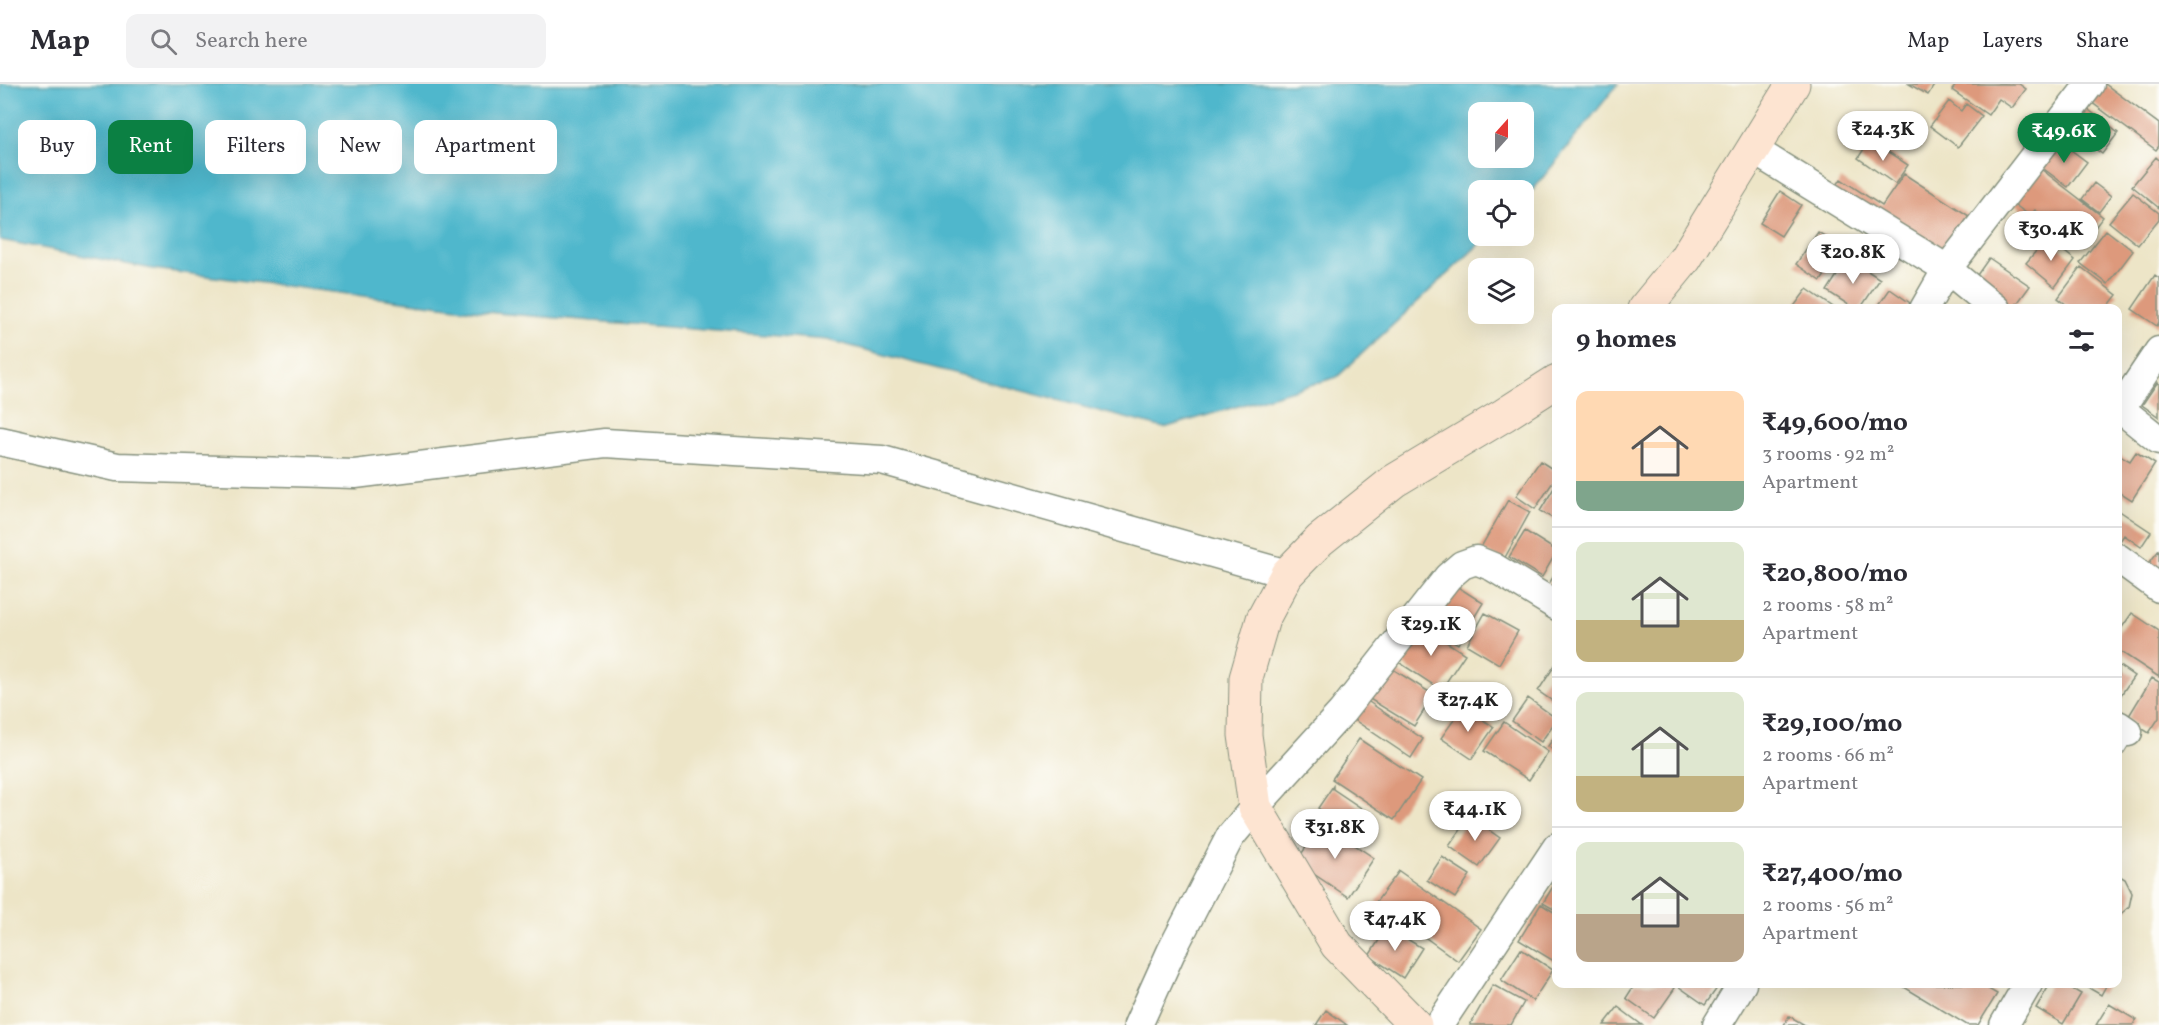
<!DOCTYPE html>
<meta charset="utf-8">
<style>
body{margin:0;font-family:Vollkorn,serif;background:#f2f2f3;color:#2b2b33;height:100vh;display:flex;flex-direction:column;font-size:22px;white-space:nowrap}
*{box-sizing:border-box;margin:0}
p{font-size:20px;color:#7c7c81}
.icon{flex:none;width:33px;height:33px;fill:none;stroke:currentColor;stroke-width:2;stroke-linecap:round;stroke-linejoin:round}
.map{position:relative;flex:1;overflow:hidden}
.details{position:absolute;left:1552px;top:220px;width:570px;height:684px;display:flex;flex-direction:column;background:#fff;border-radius:12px;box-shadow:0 6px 24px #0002}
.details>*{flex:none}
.hud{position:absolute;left:18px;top:36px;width:570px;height:54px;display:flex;gap:12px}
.needle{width:39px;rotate:21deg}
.tools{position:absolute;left:1468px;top:18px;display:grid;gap:12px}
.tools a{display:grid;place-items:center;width:66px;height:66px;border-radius:12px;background:#fff;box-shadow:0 6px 24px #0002;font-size:30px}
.price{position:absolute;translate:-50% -51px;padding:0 14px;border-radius:21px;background:#fff;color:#222;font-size:20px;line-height:39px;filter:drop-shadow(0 2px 3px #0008)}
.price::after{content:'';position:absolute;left:50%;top:36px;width:18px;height:14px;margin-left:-9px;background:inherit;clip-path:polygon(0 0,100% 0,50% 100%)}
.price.active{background:#0b8043;color:#fff}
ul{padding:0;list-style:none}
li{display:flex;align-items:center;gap:18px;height:150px;padding:0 24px}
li+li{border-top:2px solid #e1e1e2}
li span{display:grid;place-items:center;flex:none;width:168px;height:120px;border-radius:12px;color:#555}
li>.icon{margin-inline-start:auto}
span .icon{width:72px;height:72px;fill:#fffc;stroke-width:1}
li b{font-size:26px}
h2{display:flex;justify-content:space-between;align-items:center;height:72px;padding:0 24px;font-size:26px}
.pill{padding:0 21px;border-radius:12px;background:#fff;box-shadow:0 6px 24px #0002;font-size:21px;line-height:54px}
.pill.active{background:#0b8043;color:#fff}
header{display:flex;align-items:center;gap:36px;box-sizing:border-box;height:84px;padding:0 30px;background:#fff;border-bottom:2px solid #e1e1e2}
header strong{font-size:28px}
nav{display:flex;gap:33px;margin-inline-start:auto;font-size:21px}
.search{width:420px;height:54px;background:#f2f2f3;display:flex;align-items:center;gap:15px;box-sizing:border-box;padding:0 21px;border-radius:12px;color:#7c7c81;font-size:22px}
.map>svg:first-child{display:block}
</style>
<header>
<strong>Map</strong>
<div class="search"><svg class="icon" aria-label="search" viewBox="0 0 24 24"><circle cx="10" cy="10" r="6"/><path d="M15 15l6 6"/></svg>Search here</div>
<nav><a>Map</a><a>Layers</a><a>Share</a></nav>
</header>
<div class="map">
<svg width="2159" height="941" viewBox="0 0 2159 941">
<rect width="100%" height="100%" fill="#fdfcf7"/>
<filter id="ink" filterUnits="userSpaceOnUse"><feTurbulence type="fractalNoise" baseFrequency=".0167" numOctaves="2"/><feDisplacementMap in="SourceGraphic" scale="12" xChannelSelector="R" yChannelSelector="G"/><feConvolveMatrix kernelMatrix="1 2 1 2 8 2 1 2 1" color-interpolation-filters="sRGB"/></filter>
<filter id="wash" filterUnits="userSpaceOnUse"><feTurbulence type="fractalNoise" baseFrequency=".008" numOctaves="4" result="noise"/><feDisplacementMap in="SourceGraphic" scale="24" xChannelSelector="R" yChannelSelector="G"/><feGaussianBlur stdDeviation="1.35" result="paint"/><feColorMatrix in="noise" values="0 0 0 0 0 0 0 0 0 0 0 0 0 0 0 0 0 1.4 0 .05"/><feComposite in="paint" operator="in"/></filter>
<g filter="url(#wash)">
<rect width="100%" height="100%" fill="#ede5c7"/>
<path fill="#4fb7cc" stroke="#377a80" stroke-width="1.5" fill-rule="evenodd" d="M 0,0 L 1618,0 L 1524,117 L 1524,106 L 1479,106 L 1479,152 L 1488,152 L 1337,293 L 1164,344 L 828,256 L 496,229 L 153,185 L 0,156 ZM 1479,28 L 1524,28 L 1524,74 L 1479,74 Z"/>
<g id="blocks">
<path fill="#dd997b" d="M 1909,0 L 1935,0 L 1928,11 Z
M 1957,0 L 2019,0 L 2026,5 L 2012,24 L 1999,15 L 1988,31 L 1952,6 Z
M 2098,0 L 2105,0 L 2159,40 L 2159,62 L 2156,66 L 2087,15 Z
M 1949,17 L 1961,27 L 1966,20 L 1982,32 L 1958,63 L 1930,42 Z
M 2085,23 L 2118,49 L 2102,70 L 2068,44 Z
M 1870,56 L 1908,81 L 1895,100 L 1858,74 Z
M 2059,57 L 2087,78 L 2068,103 L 2040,82 Z
M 2156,73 L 2159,76 L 2159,124 L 2132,102 Z
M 2037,82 L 2103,133 L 2081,161 L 2035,126 L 2030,132 L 2010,117 Z
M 1904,90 L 1969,132 L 1938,179 L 1832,109 L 1841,95 L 1882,122 Z
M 2094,99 L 2111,112 L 2099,128 L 2082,115 Z
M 1780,107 L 1801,121 L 1781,152 L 1760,139 Z
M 2133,109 L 2159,129 L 2159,135 L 2138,161 L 2109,138 Z
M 2106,146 L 2133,167 L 2108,200 L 2080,179 Z
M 1818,148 L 1843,164 L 1821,197 L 1796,180 Z
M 2047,154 L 2075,176 L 2055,203 L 2026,179 Z
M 1848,174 L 1880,195 L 1860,225 L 1855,225 L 1827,207 Z
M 1989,174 L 2030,202 L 2013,225 L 2005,225 L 1970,201 Z
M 2081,183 L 2117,211 L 2106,225 L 2072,225 L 2058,214 Z
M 2155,191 L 2159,194 L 2159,238 L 2157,242 L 2132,225 Z
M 1807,205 L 1836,225 L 1792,225 Z
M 1890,205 L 1910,219 L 1906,225 L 1876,225 Z
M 2157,299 L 2159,300 L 2159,333 L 2142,321 Z
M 2136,368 L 2155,380 L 2132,416 L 2118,407 L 2118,370 L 2130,377 Z
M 1540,377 L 1557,388 L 1557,392 L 1535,425 L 1516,412 Z
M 1557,399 L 1557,437 L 1540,427 Z
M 1508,416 L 1530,428 L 1503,477 L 1480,465 Z
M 2118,426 L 2151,448 L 2141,463 L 2124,451 L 2118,460 Z
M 1525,447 L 1557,467 L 1542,493 L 1509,473 Z
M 2159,466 L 2159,499 L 2143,487 Z
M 1557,487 L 1557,517 L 1543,509 Z
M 1450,498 L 1483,519 L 1458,560 L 1424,539 Z
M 1485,529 L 1518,547 L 1499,580 L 1467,561 Z
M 2132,529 L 2159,547 L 2159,593 L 2118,566 L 2118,549 Z
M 1420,541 L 1465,570 L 1441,606 L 1397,577 Z
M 1557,578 L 1557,620 L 1538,607 Z
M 2118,581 L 2134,592 L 2118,615 Z
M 1388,582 L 1434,611 L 1414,642 L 1368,614 Z
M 2152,594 L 2159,598 L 2159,634 L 2149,649 L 2127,635 Z
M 1528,614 L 1557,635 L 1541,658 L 1512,637 Z
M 1366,616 L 1423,655 L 1411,674 L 1353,635 Z
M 1463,623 L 1494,643 L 1472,675 L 1441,654 Z
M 1504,638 L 1548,668 L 1529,696 L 1484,667 Z
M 1557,649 L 1557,669 L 1548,662 Z
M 1359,655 L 1421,696 L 1394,736 L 1332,695 Z
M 1333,702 L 1333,705 L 1367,728 L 1354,748 L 1318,724 Z
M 1470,733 L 1500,754 L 1479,783 L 1449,762 Z
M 1322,739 L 1374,774 L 1348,813 L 1296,778 Z
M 1442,773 L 1470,791 L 1455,814 L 1427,796 Z
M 1399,787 L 1481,845 L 1458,877 L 1376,818 Z
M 2118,791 L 2125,795 L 2132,809 L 2129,823 L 2118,832 Z
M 1557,796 L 1557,827 L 1543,819 Z
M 1541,820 L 1557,830 L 1557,879 L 1519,856 Z
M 1387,843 L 1422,864 L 1403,894 L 1369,872 Z
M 1521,865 L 1553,886 L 1533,917 L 1501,896 Z
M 1635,900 L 1669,900 L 1675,904 L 1654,934 L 1626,914 Z
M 1675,900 L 1720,900 L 1705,921 Z
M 1899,900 L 1980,900 L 1997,910 L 1978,941 L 1967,941 Z
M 2050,900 L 2064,900 L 2081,910 L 2063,940 L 2036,924 Z
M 2082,900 L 2107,900 L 2101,911 Z
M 1493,901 L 1524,918 L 1511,941 L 1470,941 Z
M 2109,920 L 2136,936 L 2133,941 L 2096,941 Z
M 1618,923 L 1642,941 L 1604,941 Z
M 1326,926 L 1347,941 L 1316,941 Z
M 1789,932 L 1805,941 L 1784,941 Z"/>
</g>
</g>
<g filter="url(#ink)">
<use href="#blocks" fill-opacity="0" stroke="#86917e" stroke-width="1.5"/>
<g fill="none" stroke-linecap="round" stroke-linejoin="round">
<g stroke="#86917e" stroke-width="16">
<path id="service" d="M 2118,664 L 2128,648"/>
</g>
<g stroke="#86917e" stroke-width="31">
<path id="minor" d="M 1752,65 L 1947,185 L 1996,225
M 1924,225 L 1947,185 L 2090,0
M 2118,323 L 2159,356
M 2118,328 L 2159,267
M 0,357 L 117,383 L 355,390 L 605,359 L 882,376 L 1287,490
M 2118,474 L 2159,504
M 2118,641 L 2128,648
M 1138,941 L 1171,868 L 1230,753 L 1255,723 L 1342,628 L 1448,493 L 1462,481 L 1476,476 L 1493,483 L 1557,522
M 1439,941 L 1557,763
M 1717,941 L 1742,900
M 2004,941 L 2028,900"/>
</g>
<g stroke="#86917e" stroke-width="35">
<path id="secondary" d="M 1644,225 L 1685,175 L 1793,0
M 1415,941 L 1337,861 L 1255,723 L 1245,651 L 1246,594 L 1263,535 L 1287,490 L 1320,456 L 1394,397 L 1504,331 L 1557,297"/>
</g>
<use href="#service" stroke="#fff" stroke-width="14"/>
<use href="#minor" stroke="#fff" stroke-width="28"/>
<use href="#secondary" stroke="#fde4d1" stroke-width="33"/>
</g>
</g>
</svg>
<div class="tools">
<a><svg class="needle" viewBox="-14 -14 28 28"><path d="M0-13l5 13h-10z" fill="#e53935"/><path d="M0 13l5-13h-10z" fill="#7c7c81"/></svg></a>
<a><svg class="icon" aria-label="locate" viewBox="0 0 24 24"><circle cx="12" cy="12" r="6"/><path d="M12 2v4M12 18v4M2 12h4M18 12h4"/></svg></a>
<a><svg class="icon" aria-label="layers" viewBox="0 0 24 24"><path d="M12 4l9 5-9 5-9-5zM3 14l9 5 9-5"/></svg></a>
</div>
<b class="price" style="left:1883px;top:78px">₹24.3K</b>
<b class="price active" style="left:2064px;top:80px">₹49.6K</b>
<b class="price" style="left:2051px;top:178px">₹30.4K</b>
<b class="price" style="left:1853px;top:201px">₹20.8K</b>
<b class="price" style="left:1431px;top:573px">₹29.1K</b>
<b class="price" style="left:1468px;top:649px">₹27.4K</b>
<b class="price" style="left:1475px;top:758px">₹44.1K</b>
<b class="price" style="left:1335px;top:776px">₹31.8K</b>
<b class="price" style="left:1395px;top:868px">₹47.4K</b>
<div class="hud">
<a class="pill">Buy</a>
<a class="pill active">Rent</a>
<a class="pill">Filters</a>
<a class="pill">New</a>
<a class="pill">Apartment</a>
</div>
<section class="details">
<h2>9 homes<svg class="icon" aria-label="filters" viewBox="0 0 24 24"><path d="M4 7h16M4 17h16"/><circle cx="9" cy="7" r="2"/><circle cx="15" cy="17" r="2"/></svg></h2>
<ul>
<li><span style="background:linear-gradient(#ffd9b3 75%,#7fa58c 0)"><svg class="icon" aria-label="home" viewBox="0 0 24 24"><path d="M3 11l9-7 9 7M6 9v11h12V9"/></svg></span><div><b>₹49,600/mo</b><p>3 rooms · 92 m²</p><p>Apartment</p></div></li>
<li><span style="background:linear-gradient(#dfe7d0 65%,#c2b280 0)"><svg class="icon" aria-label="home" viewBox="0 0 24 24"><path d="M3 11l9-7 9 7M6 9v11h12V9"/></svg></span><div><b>₹20,800/mo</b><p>2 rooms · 58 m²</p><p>Apartment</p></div></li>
<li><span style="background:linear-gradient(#dfe7d0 70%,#c2b280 0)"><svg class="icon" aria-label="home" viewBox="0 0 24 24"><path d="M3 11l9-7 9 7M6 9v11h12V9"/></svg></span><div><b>₹29,100/mo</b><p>2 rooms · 66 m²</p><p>Apartment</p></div></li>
<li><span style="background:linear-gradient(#dfe7d0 60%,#b9a48a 0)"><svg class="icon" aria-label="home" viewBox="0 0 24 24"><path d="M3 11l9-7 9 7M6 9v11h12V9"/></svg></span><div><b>₹27,400/mo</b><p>2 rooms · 56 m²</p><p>Apartment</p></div></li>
</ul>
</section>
</div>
